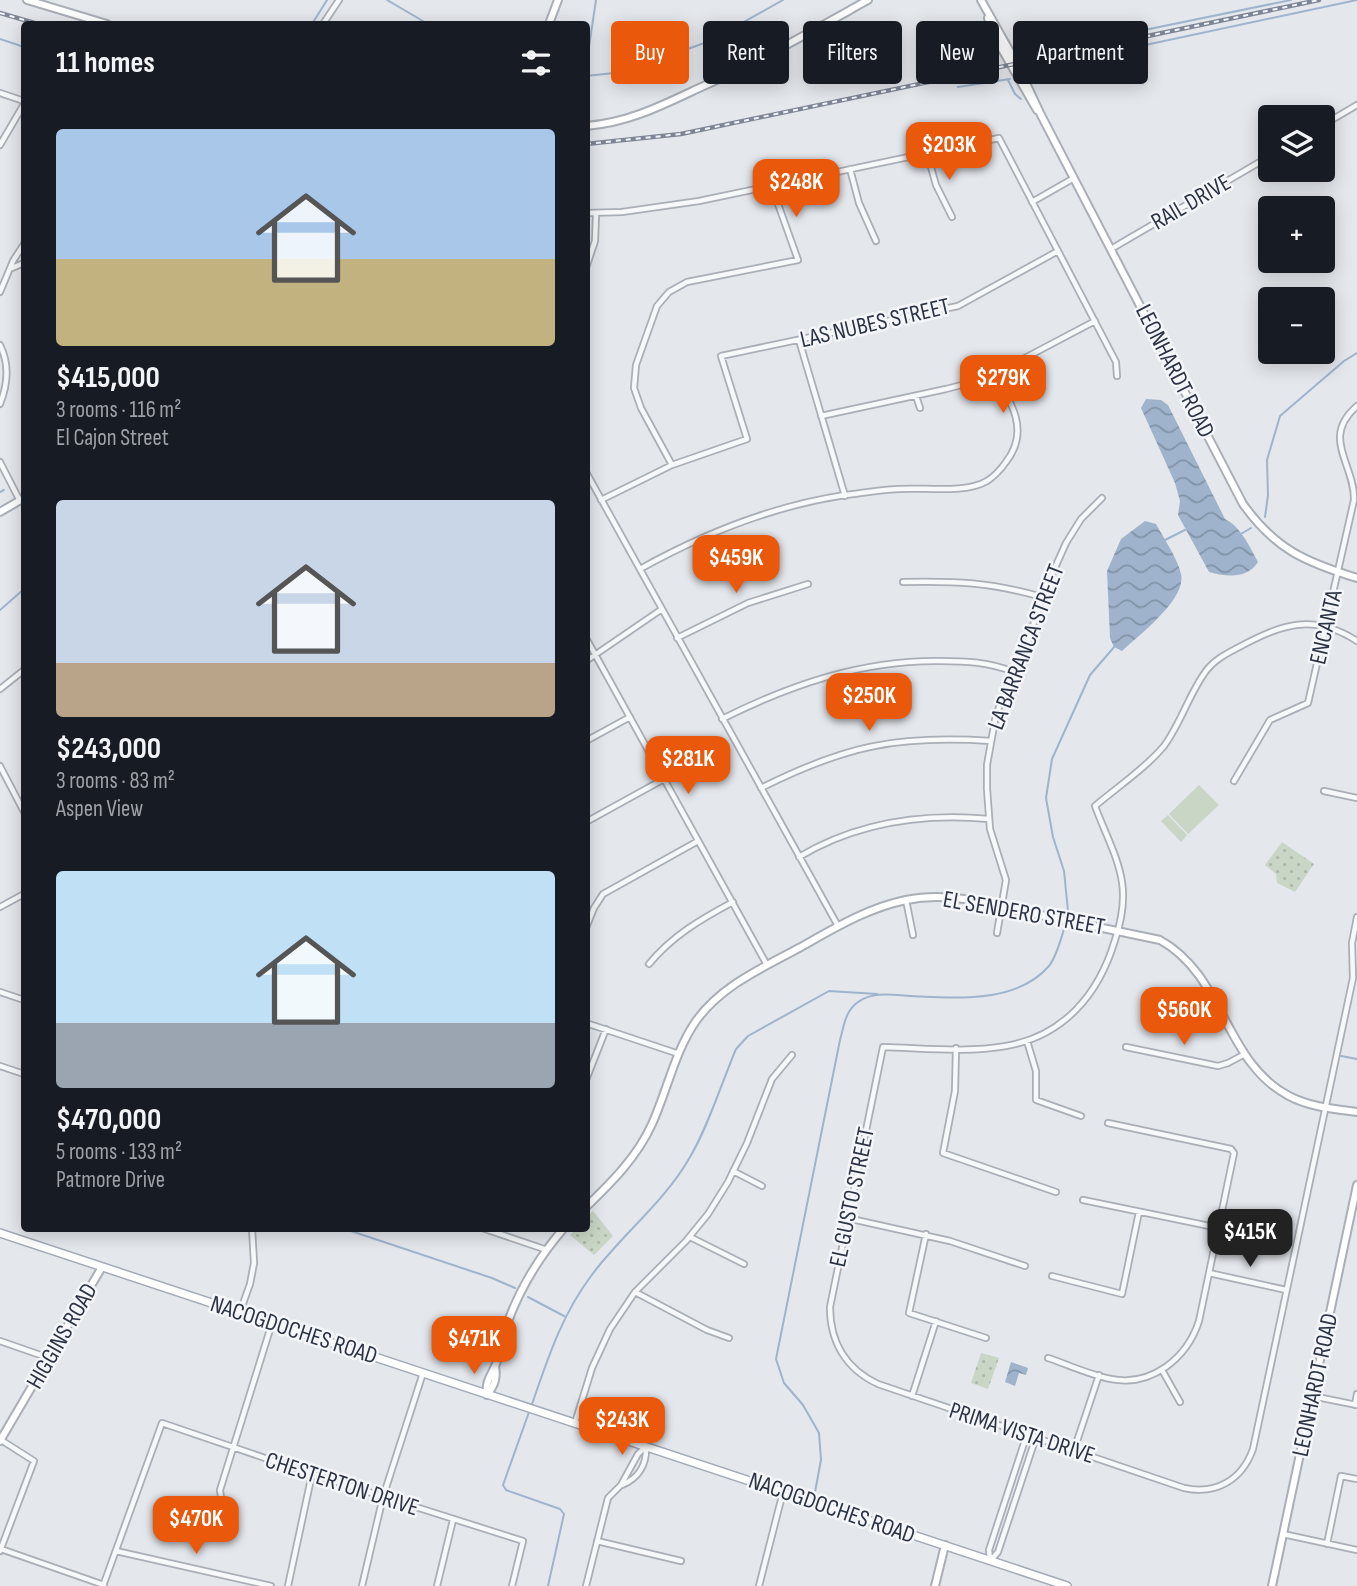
<!DOCTYPE html>
<meta charset="utf-8">
<style>
body{margin:0;font-family:"Sofia Sans Condensed",sans-serif;background:#242831;color:#f1f3f6;height:100vh;display:flex;flex-direction:column;font-size:26px;white-space:nowrap}
*{box-sizing:border-box;margin:0}
p{font-size:23px;color:#9ea1a6}
.icon{flex:none;width:38px;height:38px;fill:none;stroke:currentColor;stroke-width:2;stroke-linecap:round;stroke-linejoin:round}
.map{position:relative;flex:1;overflow:hidden}
.details{position:absolute;left:21px;top:21px;width:569px;height:1211px;display:flex;flex-direction:column;background:#171b24;border-radius:7px;box-shadow:0 4px 18px #0003}
.details>*{flex:none}
.top-card{position:absolute;left:611px;top:21px;width:640px;height:63px;display:flex;gap:14px}
.tools{position:absolute;left:1258px;top:105px;display:grid;gap:14px}
.tools a{display:grid;place-items:center;width:77px;height:77px;border-radius:7px;background:#171b24;box-shadow:0 4px 18px #0003;font-size:35px}
.price{position:absolute;translate:-50% -60px;padding:0 16px;border-radius:14px;background:#ea580c;color:#fff;font-size:23px;line-height:46px;filter:drop-shadow(0 2px 4px #0008)}
.price::after{content:'';position:absolute;left:50%;top:42px;width:21px;height:16px;margin-left:-10px;background:inherit;clip-path:polygon(0 0,100% 0,50% 100%)}
.price.active{background:#222;color:#fff}
ul{padding:0;list-style:none}
li{display:grid;align-content:center;gap:14px;height:371px;padding:0 35px}
li span{display:grid;place-items:center;height:217px;border-radius:7px;color:#555}
li>.icon{margin-inline-start:auto}
span .icon{width:126px;height:126px;fill:#fffc;stroke-width:1}
li b{font-size:30px}
h2{display:flex;justify-content:space-between;align-items:center;height:84px;padding:0 35px;font-size:30px}
.chip{padding:0 24px;border-radius:7px;background:#171b24;box-shadow:0 4px 18px #0003;font-size:24px;line-height:63px}
.chip.active{background:#ea580c;color:#fff}
.map>svg:first-child{display:block}
</style>
<div class="map">
<svg width="1357" height="1586" viewBox="0 0 1357 1586">
<defs>
<pattern id="park-dots" width="8" height="8" patternUnits="userSpaceOnUse" patternTransform="scale(1.75)"><rect width="8" height="8" fill="#c9d6c5"/><path d="M2 2h.1M6 6h.1" fill="none" stroke="#adb8ab" stroke-width="1.8" stroke-linecap="round"/></pattern>
<pattern id="water-waves" width="16" height="10" patternUnits="userSpaceOnUse" patternTransform="scale(1.75)"><rect width="16" height="10" fill="#9fb4cc"/><path d="M0 5q4-4 8 0t8 0" fill="none" stroke="#8293a7"/></pattern>
</defs>
<rect width="100%" height="100%" fill="#e4e7ec"/>
<path fill="#c9d6c5" d="M 1199,785 L 1219,805 L 1188,834 L 1169,814 Z
M 1168,815 L 1187,835 L 1181,842 L 1161,821 Z"/>
<path fill="url(#park-dots)" d="M 1282,842 L 1314,864 L 1295,892 L 1277,883 L 1276,874 L 1265,865 Z
M 593,1211 L 613,1236 L 594,1255 L 570,1235 L 576,1229 L 586,1228 L 586,1218 Z
M 981,1353 L 999,1358 L 988,1389 L 971,1383 Z"/>
<path fill="url(#water-waves)" d="M 1146,399 L 1161,400 L 1168,405 L 1225,519 C 1240,526 1250,547 1258,562 C 1247,579 1227,577 1209,572 L 1178,515 L 1180,501 L 1175,483 L 1141,408 Z
M 1145,521 L 1156,524 C 1164,539 1177,557 1181,574 C 1187,599 1139,635 1122,651 L 1114,647 L 1110,638 L 1107,571 L 1121,539 Z
M 1011,1362 L 1028,1368 L 1026,1375 L 1019,1373 L 1015,1386 L 1005,1382 Z"/>
<g fill="none" stroke-linecap="round" stroke-linejoin="round">
<path stroke="#9fb4cc" stroke-width="2" d="M 387,0 L 428,24
M 312,24 L 327,0
M 0,39 L 24,47
M 1038,55 L 1037,52 L 1291,0
M 586,67 L 596,0
M 1028,70 L 1357,0
M 586,76 L 623,72 L 710,41 L 783,0
M 1008,80 L 1015,94 L 1021,99
M 958,87 L 1010,79
M 22,480 L 24,479
M 0,492 L 4,490
M 1265,517 L 1268,495 L 1267,460 L 1280,416 L 1344,361 L 1357,353
M 1239,535 L 1251,528
M 1165,540 L 1185,530
M 0,610 L 24,589
M 1068,911 L 1064,871 L 1053,837 L 1046,798 L 1052,759 L 1090,675 L 1115,646
M 1341,1056 L 1357,1059
M 342,1228 L 492,1278 L 515,1288
M 528,1297 L 564,1316
M 531,1407 C 547,1361 561,1316 591,1276 C 622,1234 664,1203 690,1157 C 708,1127 722,1082 736,1049 L 748,1036 L 829,991 L 877,994
M 529,1412 L 503,1485 L 506,1490 L 560,1509 L 564,1514 L 548,1586
M 815,1492 L 821,1460 L 819,1433 L 803,1405 L 784,1383 L 776,1359 L 840,1040 C 844,1026 845,1011 858,1002 C 873,991 893,995 910,996 C 956,998 1016,1004 1049,966 C 1057,956 1061,938 1065,926"/>
<g stroke="#a9aeb7" stroke-width="8">
<path id="street" d="M 323,24 L 339,0
M 0,93 L 24,101
M 1323,125 L 1357,105
M 0,145 L 24,104
M 927,153 L 936,185 L 952,217
M 850,169 L 859,203 L 876,241
M 1032,202 L 1074,178
M 586,213 L 622,212 L 699,201 L 999,138 L 1116,362 L 1117,376
M 1111,249 L 1270,156
M 12,268 L 24,263
M 586,268 L 595,241 L 596,213
M 0,292 L 13,261 L 24,244
M 799,340 L 845,496
M 0,345 C 10,365 8,384 0,404
M 916,396 L 920,408
M 821,416 L 946,389 L 985,379 L 1095,321
M 0,462 L 20,501
M 672,465 L 641,408 L 634,388 L 636,365 L 657,306 L 669,292 L 687,282 L 798,260 L 778,204 L 773,185
M 586,472 L 838,926
M 601,500 L 672,465 L 747,439 L 721,356 L 958,306 L 1058,251
M 640,569 C 703,534 773,506 845,495 C 862,493 880,490 898,489 C 924,487 965,494 987,481 C 995,476 1001,469 1006,462 C 1030,431 1012,403 994,375
M 903,582 C 957,581 989,582 1042,597
M 586,638 L 767,965
M 677,638 L 748,603 L 808,584
M 1357,641 C 1313,613 1283,624 1241,646 C 1228,653 1215,659 1206,671 C 1189,694 1181,723 1164,746 C 1146,768 1116,788 1095,806 C 1104,831 1118,856 1122,882 C 1125,901 1121,922 1115,940 C 1099,994 1064,1036 1006,1046 C 966,1053 923,1048 883,1047 L 830,1307 C 830,1342 846,1369 878,1384 L 1184,1488 C 1216,1495 1242,1480 1253,1449 L 1353,978 L 1352,943 L 1357,917
M 586,661 L 662,609
M 0,689 L 24,670
M 722,719 C 790,685 862,660 940,661 C 966,661 989,662 1014,672
M 586,741 L 630,717
M 0,766 L 24,812
M 1234,781 L 1270,720 L 1308,703 L 1354,500 C 1355,464 1320,438 1357,406
M 761,788 C 845,746 896,735 991,741
M 1324,791 L 1357,798
M 586,822 L 664,779
M 799,857 C 858,822 922,813 989,819
M 906,900 L 913,935
M 0,907 L 24,894
M 586,928 L 594,908 L 603,894 L 698,841
M 997,933 L 1006,880 L 990,829 L 987,789 L 987,765 L 995,720 L 1001,701 L 1026,646 L 1045,590 L 1066,543 L 1081,519 L 1102,498
M 649,964 C 672,936 701,919 733,902
M 0,992 L 24,1000
M 586,1023 L 679,1054
M 1027,1041 L 1036,1071 L 1036,1100 L 1081,1116
M 1126,1047 L 1218,1066 L 1228,1063 L 1245,1054
M 956,1048 L 955,1091 L 943,1153 L 1056,1192
M 0,1066 L 24,1074
M 586,1080 L 606,1029
M 733,1171 L 762,1186
M 1083,1200 L 1219,1228
M 847,1218 L 950,1241 L 1025,1266
M 482,1228 L 547,1250
M 926,1234 L 909,1313 L 986,1338
M 690,1237 L 744,1264
M 1209,1273 L 1286,1290
M 1052,1276 L 1122,1294 L 1139,1212
M 635,1292 L 707,1330 L 729,1338
M 240,1312 L 250,1284 L 254,1263 L 252,1228
M 0,1341 L 49,1358
M 1048,1358 C 1069,1365 1090,1375 1111,1379 C 1152,1387 1187,1358 1199,1321 L 1234,1153 L 1231,1149 L 1108,1123
M 1162,1370 L 1180,1402
M 912,1396 L 936,1321
M 1312,1396 L 1357,1405
M 1355,1405 L 1357,1394
M 575,1423 L 592,1368 L 610,1329 L 635,1292 L 686,1241 L 708,1214 L 728,1182 L 747,1143 L 772,1079 L 792,1055
M 1074,1450 L 1099,1375
M 622,1485 C 639,1478 647,1464 646,1446
M 221,1497 L 220,1490 L 272,1323
M 1283,1534 L 1357,1550
M 597,1541 L 681,1561
M 1327,1544 L 1341,1476 L 1357,1479
M 1,1549 L 104,1585
M 0,1551 L 34,1461 L 1,1440
M 116,1551 L 271,1586
M 990,1560 L 989,1550 L 1027,1434
M 991,1560 L 998,1552 L 1036,1437
M 103,1586 L 162,1423 L 312,1474 L 523,1541 L 512,1586
M 288,1586 L 312,1474
M 362,1586 L 383,1497 L 423,1373
M 437,1586 L 453,1520
M 586,1586 L 608,1498 L 621,1485 L 638,1454 L 646,1446
M 759,1586 L 783,1492"/>
</g>
<g stroke="#a9aeb7" stroke-width="10">
<path id="secondary" d="M 27,0 L 107,24
M 981,0 L 1018,66 L 1041,115 L 1243,504 C 1275,549 1305,562 1357,578
M 988,18 L 992,32 L 1037,110
M 549,24 L 558,0
M 586,126 C 627,123 661,106 697,89 C 756,63 812,31 868,0
M 0,512 L 24,498
M 586,1207 C 612,1182 637,1157 652,1124 C 667,1091 675,1051 696,1021 C 721,986 762,968 799,948 C 833,929 867,908 906,900 C 925,896 944,896 964,899 L 1160,940 C 1225,976 1224,1062 1289,1096 C 1310,1107 1334,1109 1357,1112
M 487,1395 C 485,1381 491,1376 496,1364 C 500,1353 502,1339 506,1327 C 518,1292 539,1257 564,1228
M 487,1395 C 495,1385 497,1378 495,1366
M 0,1441 L 102,1267
M 935,1586 L 945,1545
M 1272,1586 L 1357,1185"/>
</g>
<g stroke="#a3abb8" stroke-width="10">
<path id="primary" d="M 0,1233 L 1067,1586"/>
</g>
<use href="#street" stroke="#f7f8fa" stroke-width="4.5"/>
<use href="#secondary" stroke="#fff" stroke-width="6"/>
<use href="#primary" stroke="#fff" stroke-width="7"/>
<g stroke="#7d8696" stroke-width="4.5">
<path id="rail" d="M 0,13 L 38,24
M 586,144 L 681,134 L 1319,0"/>
</g>
<use href="#rail" stroke="#f4f6f9" stroke-width="2" stroke-dasharray="5" stroke-linecap="butt"/>
</g>
<g text-anchor="middle" dominant-baseline="central" stroke-width="5" stroke-linejoin="round" paint-order="stroke">
<g font-size="24" fill="#2b3445" stroke="#f4f6f9">
<text transform="translate(1191 202) rotate(-30)">RAIL DRIVE</text>
<text transform="translate(875 323) rotate(-13)">LAS NUBES STREET</text>
<text transform="translate(1175 371) rotate(63)">LEONHARDT ROAD</text>
<text transform="translate(1326 627) rotate(-77)">ENCANTA</text>
<text transform="translate(1026 647) rotate(-69)">LA BARRANCA STREET</text>
<text transform="translate(1024 913) rotate(10)">EL SENDERO STREET</text>
<text transform="translate(852 1197) rotate(-78)">EL GUSTO STREET</text>
<text transform="translate(294 1330) rotate(18)">NACOGDOCHES ROAD</text>
<text transform="translate(62 1336) rotate(-60)">HIGGINS ROAD</text>
<text transform="translate(1315 1385) rotate(-78)">LEONHARDT ROAD</text>
<text transform="translate(1022 1433) rotate(18)">PRIMA VISTA DRIVE</text>
<text transform="translate(342 1484) rotate(18)">CHESTERTON DRIVE</text>
<text transform="translate(832 1508) rotate(19)">NACOGDOCHES ROAD</text>
</g>
</g>
</svg>
<div class="tools">
<a><svg class="icon" aria-label="layers" viewBox="0 0 24 24"><path d="M12 4l9 5-9 5-9-5zM3 14l9 5 9-5"/></svg></a>
<a>+</a>
<a>−</a>
</div>
<b class="price" style="left:949px;top:182px">$203K</b>
<b class="price" style="left:796px;top:219px">$248K</b>
<b class="price" style="left:1003px;top:415px">$279K</b>
<b class="price" style="left:736px;top:595px">$459K</b>
<b class="price" style="left:869px;top:733px">$250K</b>
<b class="price" style="left:688px;top:796px">$281K</b>
<b class="price" style="left:1184px;top:1047px">$560K</b>
<b class="price active" style="left:1250px;top:1269px">$415K</b>
<b class="price" style="left:474px;top:1376px">$471K</b>
<b class="price" style="left:622px;top:1457px">$243K</b>
<b class="price" style="left:196px;top:1556px">$470K</b>
<div class="top-card">
<a class="chip active">Buy</a>
<a class="chip">Rent</a>
<a class="chip">Filters</a>
<a class="chip">New</a>
<a class="chip">Apartment</a>
</div>
<section class="details">
<h2>11 homes<svg class="icon" aria-label="filters" viewBox="0 0 24 24"><path d="M4 7h16M4 17h16"/><circle cx="9" cy="7" r="2"/><circle cx="15" cy="17" r="2"/></svg></h2>
<ul>
<li><span style="background:linear-gradient(#a9c7e8 60%,#c2b280 0)"><svg class="icon" aria-label="home" viewBox="0 0 24 24"><path d="M3 11l9-7 9 7M6 9v11h12V9"/></svg></span><div><b>$415,000</b><p>3 rooms · 116 m²</p><p>El Cajon Street</p></div></li>
<li><span style="background:linear-gradient(#c9d6e8 75%,#b9a48a 0)"><svg class="icon" aria-label="home" viewBox="0 0 24 24"><path d="M3 11l9-7 9 7M6 9v11h12V9"/></svg></span><div><b>$243,000</b><p>3 rooms · 83 m²</p><p>Aspen View</p></div></li>
<li><span style="background:linear-gradient(#bfe0f5 70%,#9aa5b1 0)"><svg class="icon" aria-label="home" viewBox="0 0 24 24"><path d="M3 11l9-7 9 7M6 9v11h12V9"/></svg></span><div><b>$470,000</b><p>5 rooms · 133 m²</p><p>Patmore Drive</p></div></li>
</ul>
</section>
</div>
